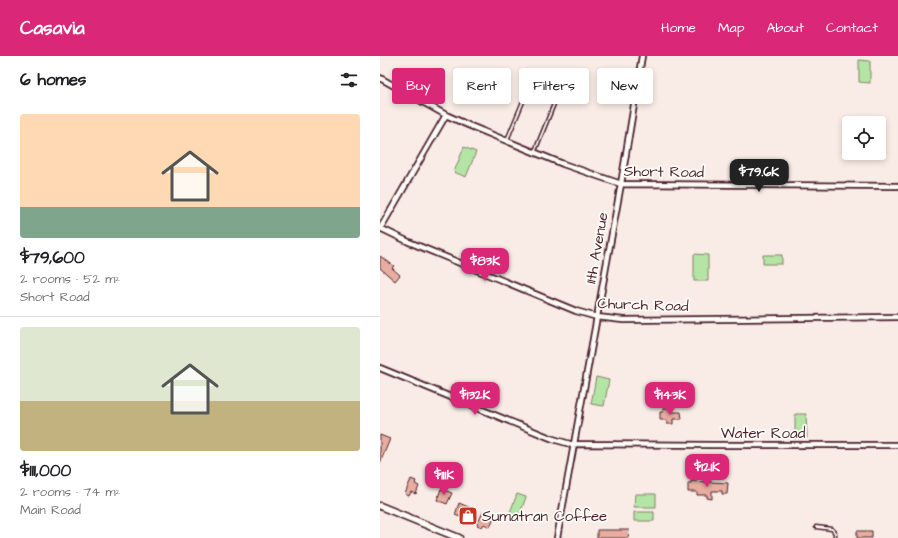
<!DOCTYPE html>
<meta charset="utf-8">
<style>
body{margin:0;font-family:"Architects Daughter",sans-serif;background:#f6f6f6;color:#202124;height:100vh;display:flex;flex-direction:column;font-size:15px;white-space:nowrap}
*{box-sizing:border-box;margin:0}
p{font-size:13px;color:#757577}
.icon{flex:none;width:22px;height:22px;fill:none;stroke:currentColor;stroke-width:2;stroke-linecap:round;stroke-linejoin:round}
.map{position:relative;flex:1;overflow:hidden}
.panel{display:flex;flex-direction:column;background:#fff;width:380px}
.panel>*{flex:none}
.top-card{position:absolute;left:12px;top:12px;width:380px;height:36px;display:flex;gap:8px}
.fabs{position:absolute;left:462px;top:60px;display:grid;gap:8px}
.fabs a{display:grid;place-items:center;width:44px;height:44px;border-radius:4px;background:#fff;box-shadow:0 2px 6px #0003;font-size:20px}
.price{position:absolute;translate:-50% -34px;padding:0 9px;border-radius:8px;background:#db2777;color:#fff;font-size:13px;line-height:26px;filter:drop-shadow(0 1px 2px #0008)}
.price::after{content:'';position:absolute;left:50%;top:24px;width:12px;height:9px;margin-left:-6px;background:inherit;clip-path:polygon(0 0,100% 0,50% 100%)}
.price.selected{background:#222;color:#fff}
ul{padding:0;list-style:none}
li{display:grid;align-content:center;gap:8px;height:212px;padding:0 20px}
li+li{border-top:1px solid #e0e0e0}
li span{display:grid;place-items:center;height:124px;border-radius:4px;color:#555}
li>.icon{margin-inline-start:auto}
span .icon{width:72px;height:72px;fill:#fffc;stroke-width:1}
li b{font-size:17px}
h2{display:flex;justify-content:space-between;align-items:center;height:48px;padding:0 20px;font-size:17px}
.tag{padding:0 14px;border-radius:4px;background:#fff;box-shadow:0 2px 6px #0003;font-size:14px;line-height:36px}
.tag.selected{background:#db2777;color:#fff}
header{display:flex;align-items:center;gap:24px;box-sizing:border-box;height:56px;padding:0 20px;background:#db2777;color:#fff}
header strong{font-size:19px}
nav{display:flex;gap:22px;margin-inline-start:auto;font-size:14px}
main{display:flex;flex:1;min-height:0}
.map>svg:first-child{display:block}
</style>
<header>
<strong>Casavia</strong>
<nav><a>Home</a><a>Map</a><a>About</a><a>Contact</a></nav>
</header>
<main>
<section class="panel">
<h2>6 homes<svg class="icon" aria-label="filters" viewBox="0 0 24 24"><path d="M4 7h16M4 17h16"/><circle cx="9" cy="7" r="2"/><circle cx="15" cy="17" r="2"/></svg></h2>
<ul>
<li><span style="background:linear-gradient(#ffd9b3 75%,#7fa58c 0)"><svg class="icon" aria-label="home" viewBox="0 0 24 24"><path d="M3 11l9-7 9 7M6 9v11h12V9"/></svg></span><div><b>$79,600</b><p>2 rooms · 52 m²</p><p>Short Road</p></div></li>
<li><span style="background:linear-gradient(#dfe7d0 60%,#c2b280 0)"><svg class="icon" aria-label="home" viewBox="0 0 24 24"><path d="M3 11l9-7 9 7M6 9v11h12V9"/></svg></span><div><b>$111,000</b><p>2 rooms · 74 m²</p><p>Main Road</p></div></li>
</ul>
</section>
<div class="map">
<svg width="518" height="482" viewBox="0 0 518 482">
<rect width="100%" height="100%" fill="#f9ece6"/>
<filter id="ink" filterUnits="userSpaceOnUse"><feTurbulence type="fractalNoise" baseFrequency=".025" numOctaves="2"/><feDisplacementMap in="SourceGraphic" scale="8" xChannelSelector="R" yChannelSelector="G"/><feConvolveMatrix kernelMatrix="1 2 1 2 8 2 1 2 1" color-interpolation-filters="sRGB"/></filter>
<g filter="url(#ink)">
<path fill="#b5e5a5" stroke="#808268" d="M 479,4 L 490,5 L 490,27 L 479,26 Z
M 465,62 L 476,63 L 476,67 L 469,67 L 469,85 L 465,85 Z
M 84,91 L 96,96 L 86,121 L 74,116 Z
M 314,198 L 328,199 L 328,225 L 314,225 Z
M 383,199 L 402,199 L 402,208 L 383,208 Z
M 216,321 L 229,324 L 224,350 L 211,348 Z
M 415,358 L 426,358 L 427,382 L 415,383 Z
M 137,438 L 146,441 L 138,463 L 129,459 Z
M 255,438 L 276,438 L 276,451 L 254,451 Z
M 254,456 L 274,456 L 274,465 L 254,465 Z"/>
<path fill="#e7aea0" stroke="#4a1f2b" d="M 0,200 L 14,210 L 12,212 L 20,219 L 15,225 L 0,212 Z
M 283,352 L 291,352 L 291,356 L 301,356 L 302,363 L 293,363 L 293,368 L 287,368 L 287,364 L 280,364 L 280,356 L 283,356 Z
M 0,379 L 10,383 L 0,407 Z
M 31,423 L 36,425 L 35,428 L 39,430 L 36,438 L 31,436 L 29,440 L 25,438 Z
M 311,425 L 348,427 L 347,438 L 342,438 L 342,435 L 332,435 L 332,443 L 327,442 L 327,439 L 317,439 L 317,436 L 308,436 L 308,427 L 311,427 Z
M 61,433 L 72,437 L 67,448 L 57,444 Z
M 79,447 L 93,453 L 91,458 L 86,455 L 83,462 L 75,459 Z
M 103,456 L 114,461 L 110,471 L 104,468 L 102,471 L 97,469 Z
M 217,474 L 249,474 L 248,482 L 217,482 Z
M 477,475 L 492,475 L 492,482 L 477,482 Z"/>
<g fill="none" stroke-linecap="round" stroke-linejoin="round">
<g stroke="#4a1f2b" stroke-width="5">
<path id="service" d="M 127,84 L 149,31 L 148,18
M 155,95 L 178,38 L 176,32 L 171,28
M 436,471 L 452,473 L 455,477 L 455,482"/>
</g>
<g stroke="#4a1f2b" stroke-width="8">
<path id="minor" d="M 0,22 L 66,59 L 88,69 L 183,108 L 241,128 L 518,130
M 0,172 L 29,186 L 196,255 L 217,261 L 243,264 L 518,261
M 0,173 L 66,59
M 0,312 L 173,383 L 190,388 L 334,389 L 518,389
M 177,482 L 241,128 L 262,0"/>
</g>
<g stroke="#4a1f2b" stroke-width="9">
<path id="secondary" d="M 0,450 L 79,482"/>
</g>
<use href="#service" stroke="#fdfcf7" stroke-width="2"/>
<use href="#minor" stroke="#fdfcf7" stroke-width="4.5"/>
<use href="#secondary" stroke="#fdfcf7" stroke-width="6"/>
</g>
</g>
<defs>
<g id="shop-square" transform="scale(1)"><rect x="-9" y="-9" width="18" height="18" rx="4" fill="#c8321e" stroke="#fdfcf7"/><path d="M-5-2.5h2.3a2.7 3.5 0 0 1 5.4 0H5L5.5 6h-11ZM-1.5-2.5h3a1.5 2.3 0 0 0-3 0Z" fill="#fff"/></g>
</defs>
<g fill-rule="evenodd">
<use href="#shop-square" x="88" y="460"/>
</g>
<g text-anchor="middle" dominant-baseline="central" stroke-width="3.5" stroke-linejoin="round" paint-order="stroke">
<g font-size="15" fill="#4a1f2b" stroke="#fdfcf7">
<text transform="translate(284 116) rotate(1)">Short Road</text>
<text transform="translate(217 192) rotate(-80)">11th Avenue</text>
<text transform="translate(263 249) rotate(2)">Church Road</text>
<text x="383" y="377">Water Road</text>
</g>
<g font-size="15" fill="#4a1f2b" stroke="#fdfcf7" text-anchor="start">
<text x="102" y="460">Sumatran Coffee</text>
</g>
</g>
</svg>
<div class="fabs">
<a><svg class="icon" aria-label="locate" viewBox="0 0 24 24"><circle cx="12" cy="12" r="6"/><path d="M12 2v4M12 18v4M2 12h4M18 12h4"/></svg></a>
</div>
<b class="price selected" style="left:379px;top:137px">$79.6K</b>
<b class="price" style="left:105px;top:226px">$83K</b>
<b class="price" style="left:95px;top:360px">$132K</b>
<b class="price" style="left:290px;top:360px">$143K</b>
<b class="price" style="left:327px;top:432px">$121K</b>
<b class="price" style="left:64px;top:440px">$111K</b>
<div class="top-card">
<a class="tag selected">Buy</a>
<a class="tag">Rent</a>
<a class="tag">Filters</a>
<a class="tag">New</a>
</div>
</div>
</main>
